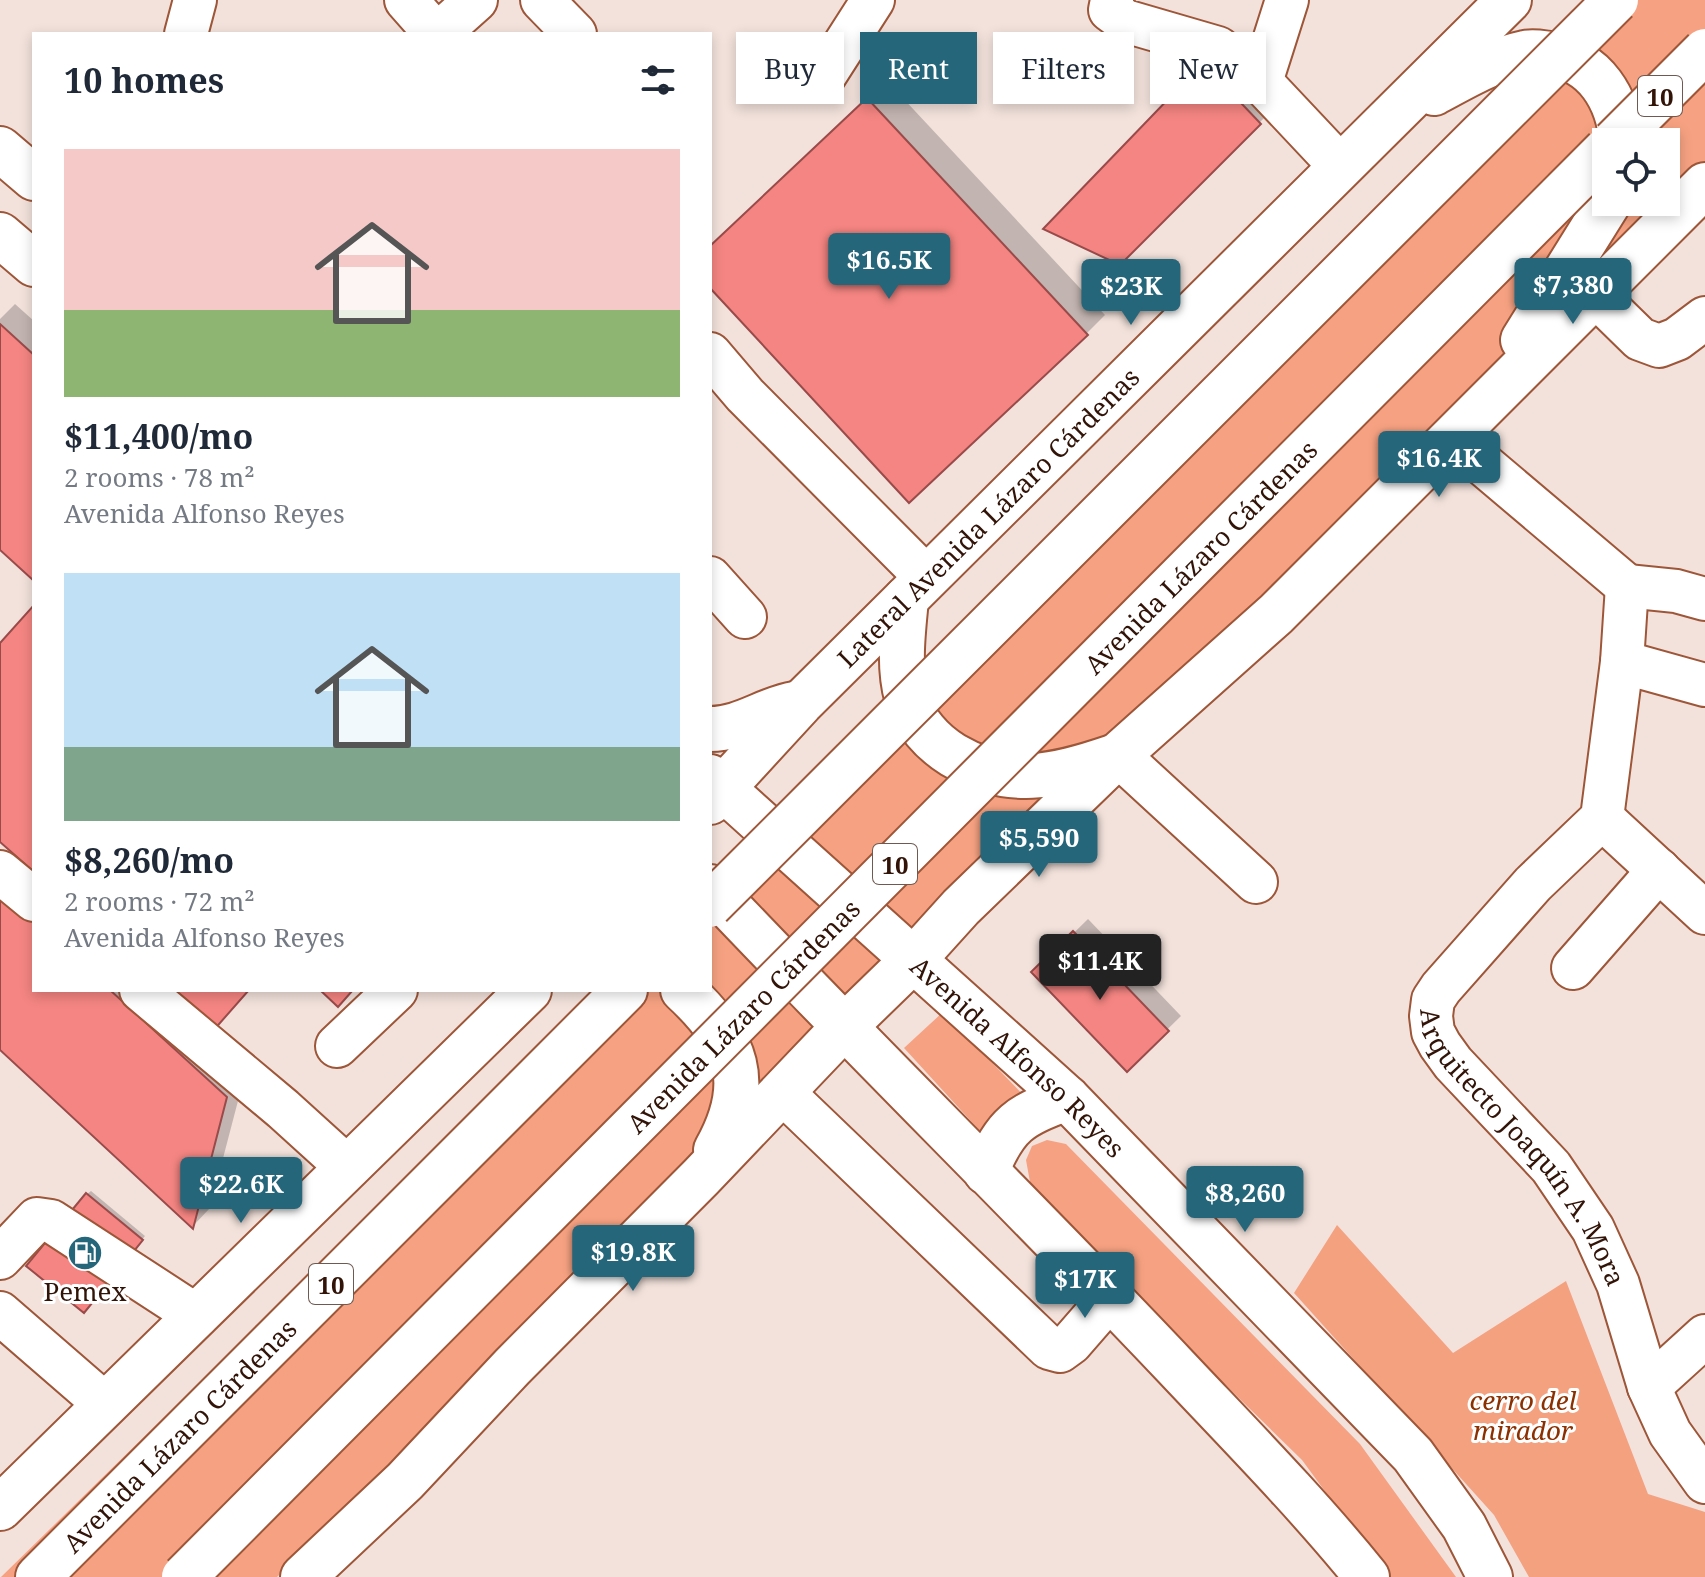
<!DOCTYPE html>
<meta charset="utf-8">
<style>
body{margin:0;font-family:"Noto Serif",serif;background:#f6f6f7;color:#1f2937;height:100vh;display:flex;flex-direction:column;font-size:30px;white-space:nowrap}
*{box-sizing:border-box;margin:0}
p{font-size:26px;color:#747a83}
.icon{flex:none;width:44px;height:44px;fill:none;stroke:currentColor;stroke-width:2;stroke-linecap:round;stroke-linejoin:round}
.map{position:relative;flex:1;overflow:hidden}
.panel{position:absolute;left:32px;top:32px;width:680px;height:960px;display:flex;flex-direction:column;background:#fff;border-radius:0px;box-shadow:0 4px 12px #0003}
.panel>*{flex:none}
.top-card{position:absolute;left:736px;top:32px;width:760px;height:72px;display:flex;gap:16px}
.fabs{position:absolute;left:1592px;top:128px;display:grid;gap:16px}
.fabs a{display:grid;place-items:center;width:88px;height:88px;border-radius:0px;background:#fff;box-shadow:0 4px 12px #0003;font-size:40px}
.price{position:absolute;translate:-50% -68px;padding:0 18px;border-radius:8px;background:#25667a;color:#fff;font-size:26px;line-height:52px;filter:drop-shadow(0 2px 4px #0008)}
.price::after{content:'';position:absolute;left:50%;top:48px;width:24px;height:18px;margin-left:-12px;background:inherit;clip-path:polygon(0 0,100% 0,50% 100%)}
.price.on{background:#222;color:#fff}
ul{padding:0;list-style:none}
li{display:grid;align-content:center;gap:16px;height:424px;padding:0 32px}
li span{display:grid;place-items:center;height:248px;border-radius:0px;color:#555}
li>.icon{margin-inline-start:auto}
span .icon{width:144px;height:144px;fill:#fffc;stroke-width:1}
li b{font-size:34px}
h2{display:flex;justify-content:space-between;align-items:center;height:96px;padding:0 32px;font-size:34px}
.pill{padding:0 28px;border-radius:0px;background:#fff;box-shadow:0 4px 12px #0003;font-size:28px;line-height:72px}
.pill.on{background:#25667a;color:#fff}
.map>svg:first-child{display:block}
</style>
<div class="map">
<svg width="1705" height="1577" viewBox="0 0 1705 1577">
<rect width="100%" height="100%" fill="#f3e2dc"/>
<path fill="#f6a282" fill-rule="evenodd" d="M 1595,0 L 1705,0 L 1705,177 L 506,1358 L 277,1577 L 1,1577 L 600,990 L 710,990 L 710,876 L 817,766 L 1280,314 ZM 1606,142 L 1666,142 L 1666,202 L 1606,202 Z
M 943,1012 L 1029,1101 L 991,1143 L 904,1048 Z
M 1047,1140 L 1066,1144 L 1360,1444 L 1456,1577 L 1388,1577 L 1302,1460 L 1153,1314 L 1050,1208 L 1030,1182 L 1026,1160 L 1032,1146 Z"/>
<path fill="#f4a180" d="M 1337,1225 L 1453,1353 L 1566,1281 L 1648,1494 L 1705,1512 L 1705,1577 L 1529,1577 L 1494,1515 L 1294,1293 Z"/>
<path fill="#0003" d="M 1223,47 L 1278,104 L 1120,263 L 1047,228 Z
M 887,81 L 1105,315 L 1086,334 L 710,286 L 710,247 Z
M 15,304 L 34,321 L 34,578 L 0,548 L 0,319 Z
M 1088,919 L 1181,1016 L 1127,1069 L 1034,972 Z
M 34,990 L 148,990 L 244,1078 L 210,1208 L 193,1226 L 0,1048 Z
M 91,1191 L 145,1236 L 88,1307 L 87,1194 Z"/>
<path fill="#f48582" stroke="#994b4a" stroke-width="2" d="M 1203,63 L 1261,124 L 1120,265 L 1043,229 Z
M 867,98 L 1088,335 L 909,503 L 710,288 L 710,246 Z
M 0,324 L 34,355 L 34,581 L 0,550 Z
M 34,605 L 34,872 L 0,842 L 0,643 Z
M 0,889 L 34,920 L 34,990 L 110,990 L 227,1097 L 193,1229 L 0,1050 Z
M 1073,931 L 1169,1031 L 1127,1072 L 1031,972 Z
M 165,990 L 249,990 L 212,1032 Z
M 320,990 L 353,990 L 338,1007 Z
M 86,1193 L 143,1240 L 84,1313 L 26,1266 Z"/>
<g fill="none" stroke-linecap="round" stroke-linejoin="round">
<g stroke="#9e5638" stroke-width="46">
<g id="minor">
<path d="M 406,0 L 436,34"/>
<path d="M 542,0 L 575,34"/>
<path d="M 1112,0 L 1110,10 L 1125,21 L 1218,48 L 1261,82 L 1341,167"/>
<path d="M 186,34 L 195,0"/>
<path d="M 438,34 L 476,0"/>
<path d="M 823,78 L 873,0"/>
<path d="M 1261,82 L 1287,0"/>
<path d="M 1595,295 L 1640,339 L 1659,346 L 1677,339 L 1705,318"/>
<path d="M 710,354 L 745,395 L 927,578"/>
<path d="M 1452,438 L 1627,586"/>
<path d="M 710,578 L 745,617"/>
<path id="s1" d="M 1627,586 L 1622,662 L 1602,818 L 1533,884 L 1441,988 L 1433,1000 L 1431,1016 L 1433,1032 L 1440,1045 L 1453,1063 L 1551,1167 L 1593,1229 L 1618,1284 L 1649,1387 L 1670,1433 L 1705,1482"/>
<path d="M 1627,586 L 1676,591 L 1705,599"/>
<path d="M 1622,662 L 1705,685"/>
<path d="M 1118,755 L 1256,882"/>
<path d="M 1602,818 L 1705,913"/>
<path d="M 0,872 L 34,900"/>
<path d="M 1573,968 L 1659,870"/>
<path d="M 141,990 L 283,1109 L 348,1168"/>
<path d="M 337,1046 L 396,990"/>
<path d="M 782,1092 L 1049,1348 L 1060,1351 L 1071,1343 L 1111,1297"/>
<path d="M 0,1258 L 37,1219 L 51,1221 L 197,1316"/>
<path d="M 0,1313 L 106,1405"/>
<path d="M 1649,1387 L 1705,1336"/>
</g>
</g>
<g stroke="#9e5638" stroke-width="48">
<g id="major">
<path d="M 1434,93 C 1464,77 1492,60 1525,53 C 1533,51 1542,53 1550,54 C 1596,61 1618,99 1622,142"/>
<path d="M 0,149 L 34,178"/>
<path d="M 0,235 L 34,264"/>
<path d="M 1523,340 L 1609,202"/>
<path d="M 906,599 C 903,631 898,666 907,698 C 914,722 932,742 953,755 C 1009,788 1054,777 1113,757"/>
<path d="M 710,729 C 742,729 765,709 795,704"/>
<path id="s2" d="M 710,777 L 1067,1098 L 1413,1455 L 1464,1526 L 1490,1577"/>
<path id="s3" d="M 710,802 L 801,703 L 1509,0"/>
<path d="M 710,887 C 863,1049 1022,1204 1175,1366 C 1240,1435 1307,1503 1367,1577"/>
<path d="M 683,990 C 737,1040 754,1082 716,1150"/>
<path d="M 986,1172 C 1006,1123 1019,1116 1067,1098"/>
<path d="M 0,1508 L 529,990"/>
<path d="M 303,1577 L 405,1481 L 512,1367 L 701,1177 L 843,1028 L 914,959 L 961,907 L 1118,755 L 1276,614 L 1705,185"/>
</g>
</g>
<g stroke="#9e5638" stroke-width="48">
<g id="highway">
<path id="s4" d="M 38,1577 L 625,990"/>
</g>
</g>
<use href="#minor" stroke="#fff" stroke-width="42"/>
<use href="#major" stroke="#fff" stroke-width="44"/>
<use href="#highway" stroke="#fff" stroke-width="44"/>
<g stroke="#9e5638" stroke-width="48" stroke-linecap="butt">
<g id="highway-bridge">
<path d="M 1614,142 L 1705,51"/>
<path d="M 710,905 L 1616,0"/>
<path id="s5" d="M 184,1577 L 1606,150"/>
</g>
</g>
<use href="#highway-bridge" stroke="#fff" stroke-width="44"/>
</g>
<defs>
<g id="fuel-disc" transform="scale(1.8)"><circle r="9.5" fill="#25667a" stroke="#fff"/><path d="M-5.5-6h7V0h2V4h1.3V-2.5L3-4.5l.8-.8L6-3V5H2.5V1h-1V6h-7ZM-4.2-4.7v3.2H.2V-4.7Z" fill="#fff"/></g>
</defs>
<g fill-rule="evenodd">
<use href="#fuel-disc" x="85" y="1253"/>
</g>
<g text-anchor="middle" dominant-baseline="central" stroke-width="6" stroke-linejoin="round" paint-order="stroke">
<g fill="#fff" stroke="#6f5a51" stroke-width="2">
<rect x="1638" y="76" width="44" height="40" rx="6"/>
<rect x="873" y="844" width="44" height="40" rx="6"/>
<rect x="309" y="1264" width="44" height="40" rx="6"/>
</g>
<g font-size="24" font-weight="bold" fill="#311307">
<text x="1660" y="96">10</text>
<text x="895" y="864">10</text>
<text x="331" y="1284">10</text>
</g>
<g font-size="26" fill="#311307" stroke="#fff">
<text stroke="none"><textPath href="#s3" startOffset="398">Lateral Avenida Lázaro Cárdenas</textPath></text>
<text stroke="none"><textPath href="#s5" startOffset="1440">Avenida Lázaro Cárdenas</textPath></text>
<text stroke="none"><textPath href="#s5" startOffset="792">Avenida Lázaro Cárdenas</textPath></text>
<text stroke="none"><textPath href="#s2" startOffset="416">Avenida Alfonso Reyes</textPath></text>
<text stroke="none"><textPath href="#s1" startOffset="660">Arquitecto Joaquín A. Mora</textPath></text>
<text stroke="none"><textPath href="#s4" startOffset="200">Avenida Lázaro Cárdenas</textPath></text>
</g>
<g font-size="26" fill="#311307" stroke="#fff">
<text x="85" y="1291">Pemex</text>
</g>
<g font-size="26" font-style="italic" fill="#8b3000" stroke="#fff">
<text x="1523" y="1400">cerro del<tspan x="1523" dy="30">mirador</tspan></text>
</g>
</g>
</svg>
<div class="fabs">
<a><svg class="icon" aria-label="locate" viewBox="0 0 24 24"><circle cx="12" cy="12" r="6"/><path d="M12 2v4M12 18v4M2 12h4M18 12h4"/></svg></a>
</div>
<b class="price" style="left:889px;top:301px">$16.5K</b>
<b class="price" style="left:1573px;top:326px">$7,380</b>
<b class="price" style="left:1131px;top:327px">$23K</b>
<b class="price" style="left:1439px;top:499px">$16.4K</b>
<b class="price" style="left:1039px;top:879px">$5,590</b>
<b class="price on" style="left:1100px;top:1002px">$11.4K</b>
<b class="price" style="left:241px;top:1225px">$22.6K</b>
<b class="price" style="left:1245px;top:1234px">$8,260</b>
<b class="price" style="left:633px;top:1293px">$19.8K</b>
<b class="price" style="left:1085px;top:1320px">$17K</b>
<div class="top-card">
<a class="pill">Buy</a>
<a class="pill on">Rent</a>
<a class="pill">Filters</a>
<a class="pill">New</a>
</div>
<section class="panel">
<h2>10 homes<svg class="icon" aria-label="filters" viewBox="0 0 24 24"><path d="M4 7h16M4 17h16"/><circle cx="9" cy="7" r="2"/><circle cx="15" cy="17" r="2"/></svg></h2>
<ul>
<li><span style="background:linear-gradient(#f6c9c9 65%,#8fb573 0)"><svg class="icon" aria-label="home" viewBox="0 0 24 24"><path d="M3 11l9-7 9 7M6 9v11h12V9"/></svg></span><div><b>$11,400/mo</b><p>2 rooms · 78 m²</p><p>Avenida Alfonso Reyes</p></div></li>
<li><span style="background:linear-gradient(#bfe0f5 70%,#7fa58c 0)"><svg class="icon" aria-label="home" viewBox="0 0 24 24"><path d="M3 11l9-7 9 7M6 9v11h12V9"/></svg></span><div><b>$8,260/mo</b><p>2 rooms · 72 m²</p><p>Avenida Alfonso Reyes</p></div></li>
</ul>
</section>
</div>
